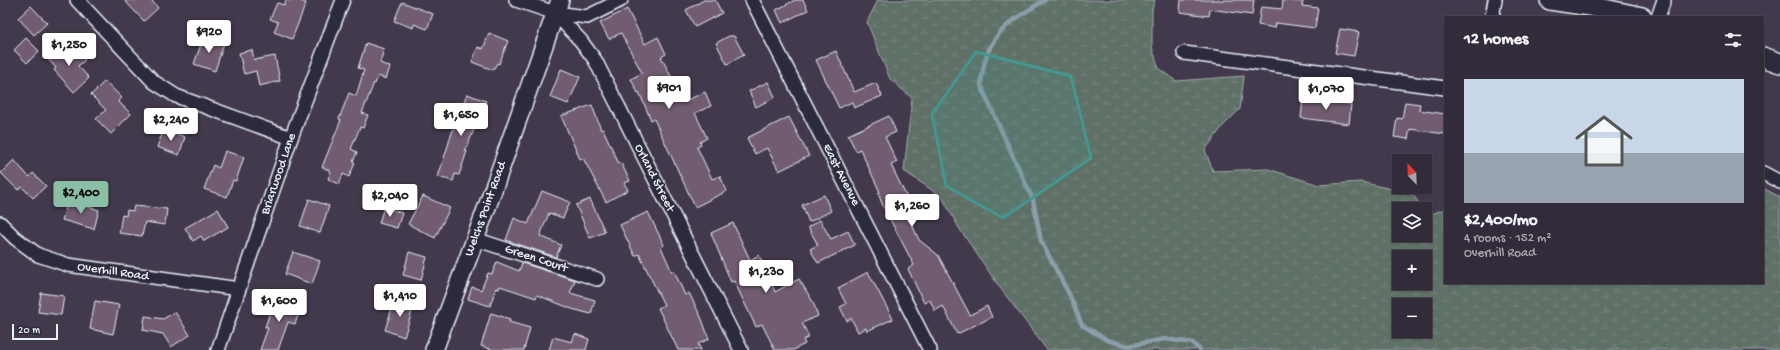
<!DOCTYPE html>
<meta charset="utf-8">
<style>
body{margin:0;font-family:"Gochi Hand",sans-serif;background:#3a3341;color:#f1f3f6;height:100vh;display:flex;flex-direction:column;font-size:15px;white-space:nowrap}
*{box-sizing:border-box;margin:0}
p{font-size:13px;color:#a8a7ae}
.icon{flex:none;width:22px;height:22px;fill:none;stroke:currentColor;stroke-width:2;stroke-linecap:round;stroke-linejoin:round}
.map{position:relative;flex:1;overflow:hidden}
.drawer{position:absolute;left:1444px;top:16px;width:320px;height:268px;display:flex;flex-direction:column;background:#322b39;border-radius:0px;box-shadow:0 1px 3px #0004,0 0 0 1px #4d4753}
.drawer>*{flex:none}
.needle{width:26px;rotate:337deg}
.fabs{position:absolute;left:1392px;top:154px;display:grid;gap:8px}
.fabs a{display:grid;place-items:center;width:40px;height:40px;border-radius:0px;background:#322b39;box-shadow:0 1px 3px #0004,0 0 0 1px #4d4753;font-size:20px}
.scale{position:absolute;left:12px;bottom:10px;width:46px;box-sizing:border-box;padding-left:4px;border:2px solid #e8f1f8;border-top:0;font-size:11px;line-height:14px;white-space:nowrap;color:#e8f1f8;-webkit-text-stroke:3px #2f2a3d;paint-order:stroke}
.price{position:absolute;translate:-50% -34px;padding:0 9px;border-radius:4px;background:#fff;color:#222;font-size:13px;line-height:26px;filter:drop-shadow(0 1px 2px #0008)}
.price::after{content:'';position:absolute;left:50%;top:24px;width:12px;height:9px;margin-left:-6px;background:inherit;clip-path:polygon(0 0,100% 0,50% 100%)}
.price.current{background:#8abfa5;color:#111}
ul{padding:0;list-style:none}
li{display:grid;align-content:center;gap:8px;height:212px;padding:0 20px}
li+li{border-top:1px solid #4d4753}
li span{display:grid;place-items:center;height:124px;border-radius:0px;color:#555}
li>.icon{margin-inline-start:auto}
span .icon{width:72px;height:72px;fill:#fffc;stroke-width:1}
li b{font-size:17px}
h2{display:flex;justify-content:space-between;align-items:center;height:48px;padding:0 20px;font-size:17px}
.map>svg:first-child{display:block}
</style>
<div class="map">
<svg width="1780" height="350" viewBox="0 0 1780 350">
<defs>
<pattern id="wetland-marsh" width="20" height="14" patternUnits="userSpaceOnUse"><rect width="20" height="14" fill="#5e6f66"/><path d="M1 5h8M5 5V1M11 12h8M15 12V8" fill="none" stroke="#75847d"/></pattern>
</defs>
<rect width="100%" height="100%" fill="#43394c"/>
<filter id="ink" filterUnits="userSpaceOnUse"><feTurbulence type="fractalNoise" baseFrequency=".025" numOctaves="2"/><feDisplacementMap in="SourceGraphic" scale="8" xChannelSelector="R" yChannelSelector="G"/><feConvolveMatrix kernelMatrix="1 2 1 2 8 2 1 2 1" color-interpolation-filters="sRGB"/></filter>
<g filter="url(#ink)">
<path fill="url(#wetland-marsh)" stroke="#a3b0af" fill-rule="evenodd" d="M 878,0 L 1155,0 L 1152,9 L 1152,47 L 1159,69 L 1176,81 L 1244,76 L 1240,109 L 1223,126 L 1205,150 L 1213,171 L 1268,169 L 1319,185 L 1361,182 L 1413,194 L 1422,209 L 1399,209 L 1399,235 L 1425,235 L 1425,214 L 1426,216 L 1445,209 L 1445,283 L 1763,283 L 1763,188 L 1780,197 L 1780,350 L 1047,350 L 1001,289 L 959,228 L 942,197 L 904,171 L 912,98 L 890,79 L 867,22 ZM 1399,257 L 1425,257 L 1425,283 L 1399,283 ZM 1399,305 L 1425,305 L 1425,331 L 1399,331 Z"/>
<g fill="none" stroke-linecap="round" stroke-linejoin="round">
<path stroke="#8c9eaa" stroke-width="4.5" d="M 1045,0 C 1005,24 984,37 981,86 L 1033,200 L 1041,241 L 1070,296 L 1082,325 L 1107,340 L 1128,346 L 1165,339 L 1193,343 L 1200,350"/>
</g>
<path fill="#715b70" stroke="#e8f1f8" d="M 124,0 L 151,0 L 158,8 L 144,21 Z
M 286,0 L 298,0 L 306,3 L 292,39 L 274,32 L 278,22 L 270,19 L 277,3 L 284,5 Z
M 704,0 L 715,0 L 722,13 L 695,27 L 686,10 Z
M 795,0 L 803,0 L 808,10 L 782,23 L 776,10 Z
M 1181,0 L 1254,0 L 1252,15 L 1210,9 L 1209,16 L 1180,12 Z
M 1283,0 L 1303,2 L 1302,6 L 1318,8 L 1315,28 L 1276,23 L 1275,28 L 1258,25 L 1261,7 L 1282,9 Z
M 402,2 L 433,14 L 427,29 L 414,24 L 413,28 L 394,21 Z
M 31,6 L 47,23 L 34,35 L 18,18 Z
M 627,9 L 645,44 L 658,37 L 666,54 L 661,57 L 671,76 L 665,79 L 674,100 L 681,97 L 683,102 L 705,92 L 711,106 L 695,113 L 707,138 L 700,142 L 701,145 L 697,147 L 712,179 L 720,176 L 727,191 L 695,207 L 654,119 L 651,120 L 639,92 L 638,93 L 631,79 L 642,73 L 621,33 L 609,39 L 600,23 Z
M 1340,29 L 1359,32 L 1354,56 L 1335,53 Z
M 489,33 L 508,41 L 499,64 L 497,63 L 493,70 L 472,62 L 478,47 L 483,49 Z
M 204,36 L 224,43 L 215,71 L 194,64 Z
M 729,36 L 734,36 L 744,55 L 727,64 L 716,43 Z
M 26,38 L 39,51 L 27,63 L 14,50 Z
M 67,42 L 85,60 L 78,66 L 89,78 L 74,92 L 54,70 L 56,68 L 48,59 Z
M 366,43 L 384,49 L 380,63 L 390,67 L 386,79 L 378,76 L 375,84 L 374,83 L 362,113 L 368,115 L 363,128 L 360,127 L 351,149 L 357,152 L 353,162 L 355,163 L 349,177 L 343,174 L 339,184 L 328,179 L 331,171 L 322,167 L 341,120 L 339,119 L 349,93 L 356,96 L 364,70 L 358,68 Z
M 252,50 L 254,60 L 275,56 L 280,81 L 259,86 L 256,71 L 244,74 L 239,53 Z
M 836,51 L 854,92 L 876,83 L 882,96 L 854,108 L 852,102 L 839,108 L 816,60 Z
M 561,69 L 580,77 L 568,104 L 550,97 Z
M 105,81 L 122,98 L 118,101 L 131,114 L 111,134 L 96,119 L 106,110 L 91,95 Z
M 768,82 L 775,97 L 756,107 L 749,91 Z
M 467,94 L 486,101 L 465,151 L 467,151 L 459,175 L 455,174 L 453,181 L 438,177 L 456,120 L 453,119 L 458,107 L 461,109 Z
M 1303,98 L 1351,104 L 1349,124 L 1301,118 Z
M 1405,102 L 1420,104 L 1419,110 L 1445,114 L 1445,134 L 1410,129 L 1408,139 L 1394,137 L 1397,118 L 1402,119 Z
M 592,105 L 601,130 L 603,129 L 619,164 L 621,163 L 630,181 L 624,183 L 628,190 L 606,202 L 583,158 L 580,159 L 561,116 Z
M 889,116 L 896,132 L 885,137 L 897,162 L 891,165 L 912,208 L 906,211 L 919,240 L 938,255 L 970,315 L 987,306 L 992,317 L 957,334 L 943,306 L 935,311 L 930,300 L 924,303 L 908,269 L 914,265 L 883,206 L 878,193 L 880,192 L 860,149 L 856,151 L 848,135 Z
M 789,117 L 809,156 L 779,171 L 767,148 L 755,154 L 747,138 Z
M 164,129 L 185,137 L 179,155 L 157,147 Z
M 225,151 L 244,157 L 236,181 L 233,180 L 227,197 L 204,189 L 213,165 L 219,168 Z
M 14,160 L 29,177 L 33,173 L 46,186 L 33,198 L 22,187 L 18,190 L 1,173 Z
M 542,191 L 570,202 L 563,218 L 549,213 L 540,236 L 561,245 L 556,257 L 506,240 L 514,218 L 528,224 Z
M 824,195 L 831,211 L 809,222 L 802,205 Z
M 423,196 L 450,208 L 435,238 L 408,224 Z
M 309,199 L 329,206 L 320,233 L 300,226 Z
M 590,199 L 605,232 L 590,238 L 576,205 Z
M 68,201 L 99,210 L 94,229 L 62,220 Z
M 134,206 L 167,209 L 165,225 L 145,222 L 142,236 L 119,233 L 122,215 L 126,216 L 127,210 L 133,211 Z
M 384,207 L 402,213 L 397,228 L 379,223 Z
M 218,209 L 228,227 L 204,241 L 201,236 L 193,241 L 185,228 Z
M 648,212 L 664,245 L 661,247 L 672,272 L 674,271 L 685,295 L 689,293 L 702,319 L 709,339 L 698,344 L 701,350 L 678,350 L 658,308 L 664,305 L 639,254 L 635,256 L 620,225 Z
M 820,220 L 831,239 L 848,231 L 855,245 L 818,263 L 810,249 L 818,245 L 808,227 Z
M 733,223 L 750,260 L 759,255 L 775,292 L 799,279 L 813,302 L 818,316 L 802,323 L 809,337 L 803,340 L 805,344 L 793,350 L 775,350 L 762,324 L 756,327 L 734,281 L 731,282 L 711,233 Z
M 293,252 L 320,261 L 312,284 L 285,274 Z
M 409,252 L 427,257 L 421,280 L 403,275 Z
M 497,262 L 519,271 L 522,263 L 575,280 L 570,293 L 595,300 L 591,314 L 572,309 L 537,295 L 536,298 L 500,286 L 499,289 L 496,288 L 490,306 L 468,299 L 472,287 L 481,290 L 488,273 L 492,274 Z
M 868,272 L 893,319 L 867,331 L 866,328 L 858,332 L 851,318 L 847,321 L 840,307 L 846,304 L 838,288 Z
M 41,293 L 64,296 L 61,315 L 38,312 Z
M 275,298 L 301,307 L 295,324 L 288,322 L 278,350 L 260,350 L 268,328 L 265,327 Z
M 395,299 L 414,305 L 404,337 L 385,330 Z
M 95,301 L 119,305 L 113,334 L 90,329 Z
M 175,312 L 190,335 L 171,347 L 163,334 L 143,330 L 145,316 L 163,319 Z
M 491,313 L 510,319 L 509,322 L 530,328 L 524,350 L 494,350 L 481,346 Z
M 575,334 L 589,339 L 586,350 L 549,350 L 553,337 L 572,342 Z"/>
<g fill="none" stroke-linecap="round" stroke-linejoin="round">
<g stroke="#e8f1f8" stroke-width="16">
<path id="minor" d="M 77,0 L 154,82 L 176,96 L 291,138
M 516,0 L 555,13 L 587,17 L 621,0
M 752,0 L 930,350
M 555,13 L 581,41 L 595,60 L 741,350
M 1492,17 L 1495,0
M 1658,17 L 1664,0
M 1184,53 L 1445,88
M 1763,173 L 1780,182
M 0,223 L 15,238 L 38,255 L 68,265 L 239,289
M 475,239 L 597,279
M 218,350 L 291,138 L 343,0"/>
</g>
<g stroke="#e8f1f8" stroke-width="20">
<path id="tertiary" d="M 434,350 L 487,207 L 560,0"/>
</g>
<g stroke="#e8f1f8" stroke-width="22">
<path id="secondary" d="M 1550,0 L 1590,6 L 1642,17
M 1763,57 L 1780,63"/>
</g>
<use href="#minor" stroke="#2f2a3d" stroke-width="13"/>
<use href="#tertiary" stroke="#2f2a3d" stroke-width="17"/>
<use href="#secondary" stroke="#2f2a3d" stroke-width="19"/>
</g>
</g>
<path fill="#459590" fill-opacity="0.2" stroke="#459590" stroke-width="3" stroke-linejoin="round" d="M 976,52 L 1071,76 L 1091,158 L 1003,218 L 946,186 L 932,114 Z"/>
<g text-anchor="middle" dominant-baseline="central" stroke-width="3" stroke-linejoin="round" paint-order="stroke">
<g font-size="13" fill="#e8f1f8" stroke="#2f2a3d">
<text transform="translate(279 174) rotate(-71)">Briarwood Lane</text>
<text transform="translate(841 175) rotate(63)">East Avenue</text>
<text transform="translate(654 178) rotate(63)">Orland Street</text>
<text transform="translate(486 209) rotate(-70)">Welchs Point Road</text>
<text transform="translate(536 259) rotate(18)">Green Court</text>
<text transform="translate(113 272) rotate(8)">Overhill Road</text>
</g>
</g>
</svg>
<div class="fabs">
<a><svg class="needle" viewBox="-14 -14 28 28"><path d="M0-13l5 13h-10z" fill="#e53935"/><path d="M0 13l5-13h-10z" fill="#a8a7ae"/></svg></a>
<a><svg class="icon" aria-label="layers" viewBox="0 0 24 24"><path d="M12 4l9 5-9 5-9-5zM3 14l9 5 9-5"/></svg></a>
<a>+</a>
<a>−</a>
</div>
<div class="scale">20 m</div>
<b class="price" style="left:209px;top:54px">$920</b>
<b class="price" style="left:69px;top:67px">$1,250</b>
<b class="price" style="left:669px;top:110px">$901</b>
<b class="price" style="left:1326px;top:111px">$1,070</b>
<b class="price" style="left:461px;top:137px">$1,650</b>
<b class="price" style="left:171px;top:142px">$2,240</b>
<b class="price current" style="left:81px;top:215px">$2,400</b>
<b class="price" style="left:390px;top:218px">$2,040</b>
<b class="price" style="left:912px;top:228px">$1,260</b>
<b class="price" style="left:766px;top:294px">$1,230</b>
<b class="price" style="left:400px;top:318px">$1,410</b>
<b class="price" style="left:279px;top:323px">$1,600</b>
<section class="drawer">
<h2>12 homes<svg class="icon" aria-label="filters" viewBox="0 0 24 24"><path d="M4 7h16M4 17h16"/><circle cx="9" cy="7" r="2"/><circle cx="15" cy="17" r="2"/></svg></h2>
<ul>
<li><span style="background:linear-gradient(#c9d6e8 60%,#9aa5b1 0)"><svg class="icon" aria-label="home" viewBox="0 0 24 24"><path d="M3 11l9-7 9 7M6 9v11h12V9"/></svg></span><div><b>$2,400/mo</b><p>4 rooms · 152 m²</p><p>Overhill Road</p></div></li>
</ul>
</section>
</div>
